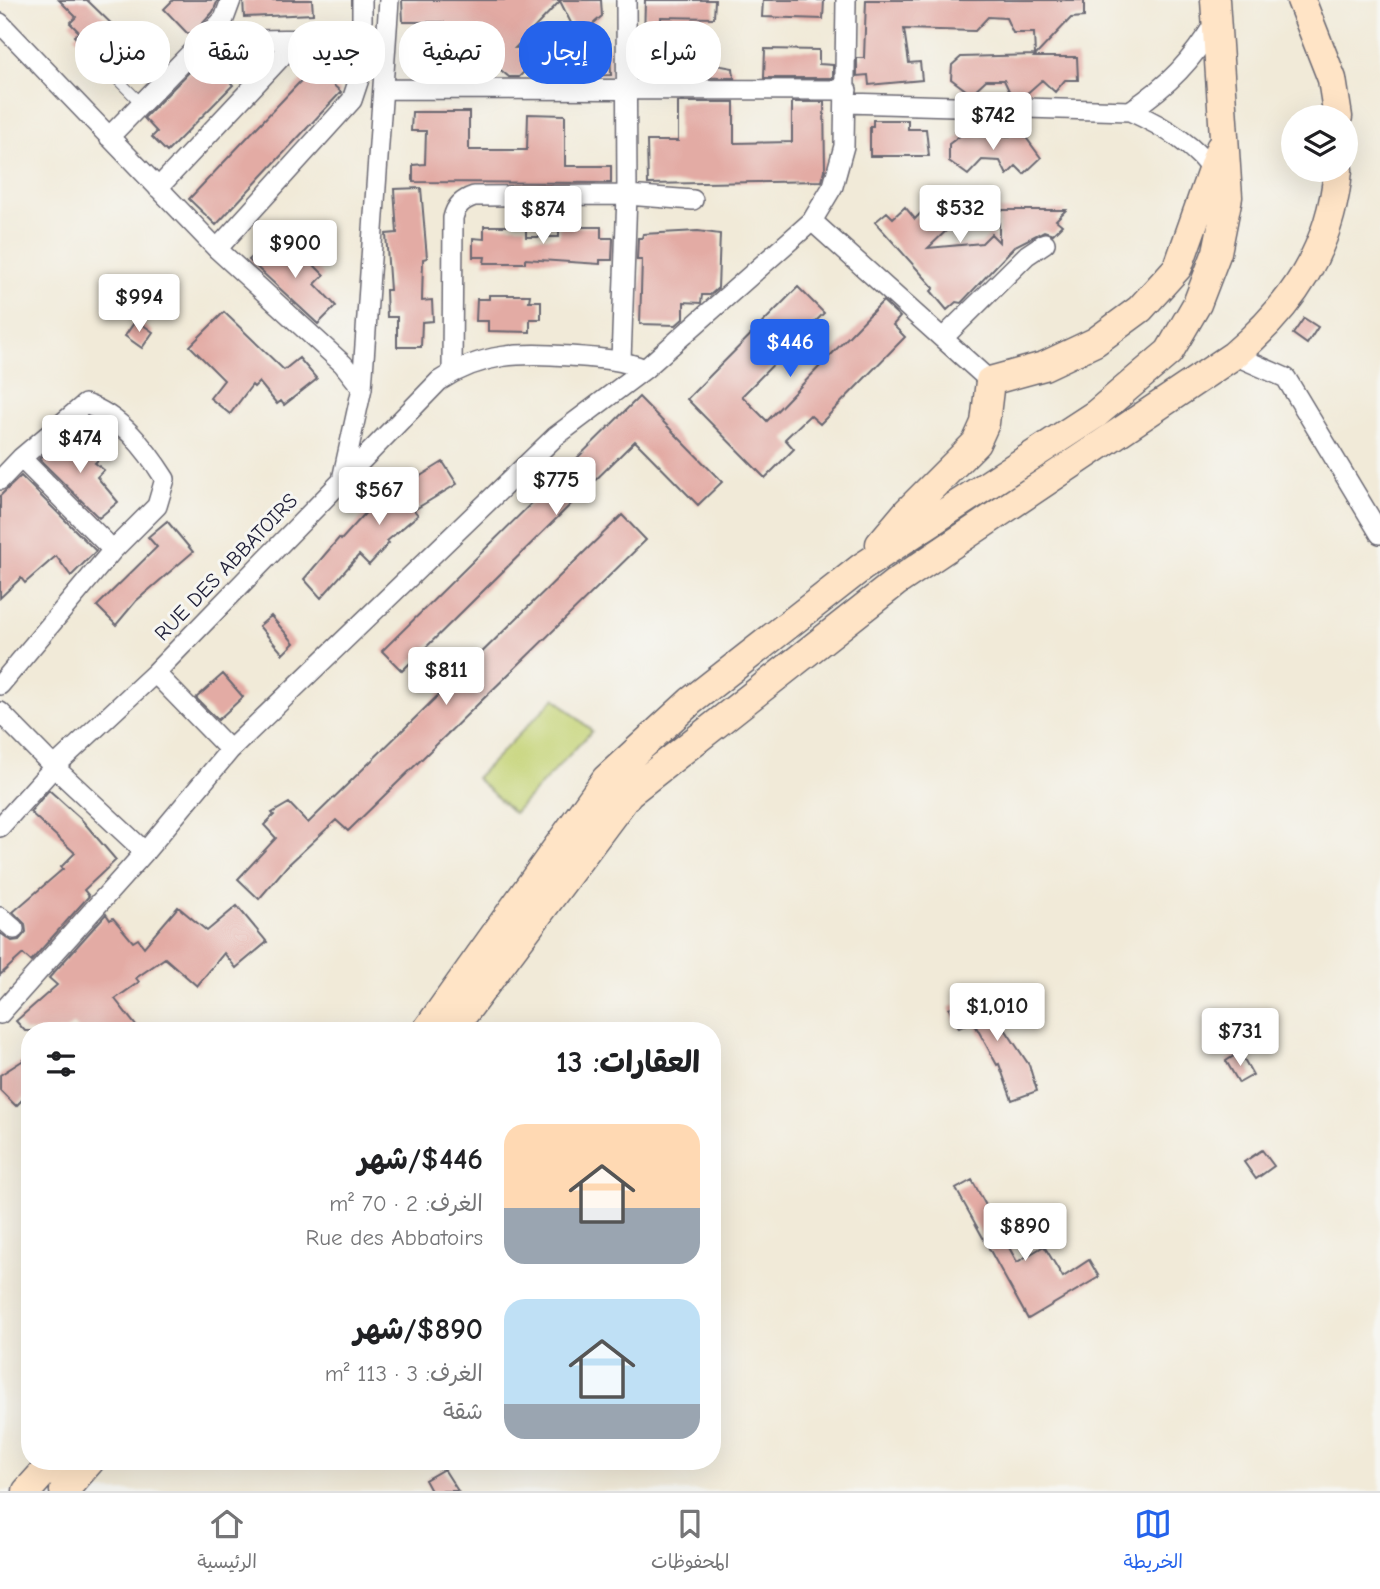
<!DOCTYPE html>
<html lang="ar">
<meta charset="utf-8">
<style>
body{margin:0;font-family:"Comic Neue","Playpen Sans Arabic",sans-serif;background:#f2f2f2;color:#202124;direction:rtl;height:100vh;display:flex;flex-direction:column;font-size:26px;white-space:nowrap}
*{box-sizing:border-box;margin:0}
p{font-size:23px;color:#757577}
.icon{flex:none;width:38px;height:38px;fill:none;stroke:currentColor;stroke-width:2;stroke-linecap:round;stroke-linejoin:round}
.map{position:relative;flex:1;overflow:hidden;direction:ltr}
.sheet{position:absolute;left:21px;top:1022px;width:700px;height:448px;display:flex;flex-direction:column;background:#fff;border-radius:28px;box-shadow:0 7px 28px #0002;direction:rtl}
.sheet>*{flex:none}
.top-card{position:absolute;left:21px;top:21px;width:700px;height:63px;direction:rtl;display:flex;gap:14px}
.buttons{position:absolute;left:1281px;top:105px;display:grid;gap:14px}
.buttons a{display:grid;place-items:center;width:77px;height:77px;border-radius:50%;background:#fff;box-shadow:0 7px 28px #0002;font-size:35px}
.price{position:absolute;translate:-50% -60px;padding:0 16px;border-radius:7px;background:#fff;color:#222;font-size:23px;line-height:46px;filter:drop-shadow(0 2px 4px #0008)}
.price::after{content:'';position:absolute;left:50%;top:42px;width:21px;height:16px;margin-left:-10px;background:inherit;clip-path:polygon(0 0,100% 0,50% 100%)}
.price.active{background:#2563eb;color:#fff}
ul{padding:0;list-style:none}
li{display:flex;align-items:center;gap:21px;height:175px;padding:0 21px}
li span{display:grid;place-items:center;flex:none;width:196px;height:140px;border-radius:21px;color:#555}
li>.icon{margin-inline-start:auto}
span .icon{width:84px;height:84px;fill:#fffc;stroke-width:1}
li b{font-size:30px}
h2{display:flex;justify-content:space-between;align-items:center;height:84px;padding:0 21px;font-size:30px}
.tag{padding:0 24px;border-radius:28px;background:#fff;box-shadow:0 7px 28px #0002;font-size:24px;line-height:63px}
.tag.active{background:#2563eb;color:#fff}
.menu{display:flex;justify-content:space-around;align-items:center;height:98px;border-top:2px solid #e0e0e0;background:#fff;font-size:19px;color:#757577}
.menu a{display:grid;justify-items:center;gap:4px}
.menu .active{color:#2563eb}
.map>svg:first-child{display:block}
</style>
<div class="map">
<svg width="1380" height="1491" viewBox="0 0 1380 1491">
<rect width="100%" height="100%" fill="#f6f6f2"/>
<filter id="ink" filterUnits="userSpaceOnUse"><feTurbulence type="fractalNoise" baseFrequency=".0143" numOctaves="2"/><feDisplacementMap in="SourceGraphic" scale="14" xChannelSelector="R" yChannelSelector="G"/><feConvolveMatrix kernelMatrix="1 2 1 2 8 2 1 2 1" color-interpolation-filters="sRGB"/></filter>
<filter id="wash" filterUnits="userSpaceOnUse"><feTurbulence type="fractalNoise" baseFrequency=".00686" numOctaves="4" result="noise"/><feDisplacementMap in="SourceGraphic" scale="28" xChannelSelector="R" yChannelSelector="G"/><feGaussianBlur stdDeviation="1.57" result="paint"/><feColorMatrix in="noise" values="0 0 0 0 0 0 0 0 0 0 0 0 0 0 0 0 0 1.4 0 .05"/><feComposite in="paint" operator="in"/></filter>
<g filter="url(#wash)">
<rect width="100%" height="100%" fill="#f1ead8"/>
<path fill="#c4d375" stroke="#737a58" stroke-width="2" d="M 555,698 L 592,731 L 514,813 L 476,778 Z"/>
<g id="blocks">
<path fill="#e3aba4" d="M 59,0 L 87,0 L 121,33 L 93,62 L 81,50 L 84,46 L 74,36 L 79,32 L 70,23 L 76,17 Z
M 173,0 L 218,0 L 213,12 L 194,33 L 187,33 L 164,9 Z
M 243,0 L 312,0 L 313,14 L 244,17 Z
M 402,0 L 601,0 L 602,16 L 578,37 L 560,1 L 515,48 L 610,46 L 611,75 L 550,76 L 550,70 L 525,71 L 519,77 L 509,77 L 496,66 L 484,76 L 476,69 L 467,77 L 460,64 L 442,63 L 426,77 L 408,62 L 408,48 L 442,22 L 403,22 Z
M 645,0 L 715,0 L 714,18 L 661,17 L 661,39 L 644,40 Z
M 763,0 L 824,0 L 823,19 L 762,17 Z
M 866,0 L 1084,0 L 1084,17 L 1071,18 L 1034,57 L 1077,57 L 1078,80 L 1065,80 L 1055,92 L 1042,80 L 1024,96 L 1011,95 L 1004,80 L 986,80 L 971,94 L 951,79 L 952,65 L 961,57 L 1035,55 L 1034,33 L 1013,33 L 1006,18 L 988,17 L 975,31 L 904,29 L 909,63 L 920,62 L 922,80 L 869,85 L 868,75 L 857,76 L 857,58 L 864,58 Z
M 154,48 L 162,62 L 145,72 L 137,58 Z
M 647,49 L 716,51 L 716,65 L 733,68 L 734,78 L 647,77 Z
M 765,49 L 819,50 L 819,64 L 833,65 L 833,78 L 764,78 Z
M 205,56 L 233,85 L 167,152 L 152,137 L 157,132 L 144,118 Z
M 314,67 L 341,92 L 216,225 L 189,199 Z
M 678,102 L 734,102 L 734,143 L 792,142 L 792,102 L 824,102 L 825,170 L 822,181 L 648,184 L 647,141 L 678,141 Z
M 412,112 L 469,112 L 469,150 L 527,150 L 528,114 L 565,115 L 565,166 L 611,166 L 611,183 L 413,182 L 413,165 L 425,164 L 426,131 L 411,131 Z
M 873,120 L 908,120 L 908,129 L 926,129 L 929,156 L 870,156 L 870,126 L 873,126 Z
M 1019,128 L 1041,158 L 1024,174 L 1016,166 L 1007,175 L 1000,161 L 982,160 L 968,175 L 949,161 L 949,144 L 969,129 L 978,136 L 1010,136 Z
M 421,188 L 427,258 L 423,259 L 422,301 L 432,300 L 433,321 L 422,322 L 421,347 L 397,347 L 397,317 L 387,317 L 386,290 L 390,290 L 386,234 L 397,233 L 394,189 Z
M 953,194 L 968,210 L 928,248 L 982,243 L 991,234 L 999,242 L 999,210 L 1066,210 L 1056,220 L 1062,225 L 1053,234 L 1044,231 L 1015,246 L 961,303 L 956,302 L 947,310 L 931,291 L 934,288 L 875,222 L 887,212 L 893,218 L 905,207 L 915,219 L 938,195 L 945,202 Z
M 484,226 L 526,226 L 526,237 L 559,237 L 559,227 L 601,227 L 601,238 L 613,238 L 612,260 L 600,260 L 600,264 L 525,259 L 525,263 L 484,263 L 485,257 L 473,257 L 473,238 L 484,239 Z
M 698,231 L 720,234 L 718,288 L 710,295 L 702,295 L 701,303 L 684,302 L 684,318 L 676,325 L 640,324 L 642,260 L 637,260 L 638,238 L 642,238 L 643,234 Z
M 270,240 L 290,261 L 300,251 L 324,275 L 315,284 L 336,306 L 318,324 L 249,260 Z
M 798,287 L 824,313 L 742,396 L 767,421 L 883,301 L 900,317 L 893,325 L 905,337 L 820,424 L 810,415 L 785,439 L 794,449 L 765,478 L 687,399 Z
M 489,295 L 530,295 L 529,301 L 541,301 L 541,319 L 530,319 L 530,332 L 488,331 L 488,321 L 476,321 L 477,299 L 489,299 Z
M 224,312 L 284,370 L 299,358 L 317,379 L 284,405 L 281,401 L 277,404 L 259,382 L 254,387 L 252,385 L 230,414 L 210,398 L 224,380 L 190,346 Z
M 1304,318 L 1318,327 L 1307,344 L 1293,334 Z
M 136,320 L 153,332 L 142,348 L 125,336 Z
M 639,397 L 722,482 L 698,505 L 635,441 L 402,671 L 382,651 Z
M 68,435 L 83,451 L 87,447 L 99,459 L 95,463 L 104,470 L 97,477 L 118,502 L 99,518 L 39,459 Z
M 443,462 L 457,484 L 414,510 L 418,515 L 387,541 L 389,543 L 369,565 L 359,555 L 321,598 L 304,579 L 339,538 L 341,540 L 381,496 L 383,499 Z
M 21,476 L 96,551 L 71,576 L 56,556 L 25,583 L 21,578 L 0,598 L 0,496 Z
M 622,515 L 646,540 L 348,831 L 336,820 L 287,866 L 259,899 L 238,879 L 276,838 L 264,825 L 274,815 L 272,813 L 289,803 L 308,823 Z
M 167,521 L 193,552 L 136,601 L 116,625 L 97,606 L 157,547 L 148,537 Z
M 271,616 L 294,643 L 283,654 L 259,626 Z
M 223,674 L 243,697 L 218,720 L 196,698 Z
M 49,790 L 81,819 L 116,860 L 84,890 L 89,896 L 31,961 L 23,954 L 0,975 L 0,933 L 12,941 L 19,940 L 26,932 L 25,924 L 13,912 L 63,869 L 61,867 L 75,853 L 30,812 Z
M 237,906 L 267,942 L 236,968 L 224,953 L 197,986 L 165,958 L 136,978 L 139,982 L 115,999 L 140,1031 L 80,1031 L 73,1024 L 65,1031 L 25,1031 L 16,1021 L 57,985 L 49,978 L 106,914 L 110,920 L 113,918 L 133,942 L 138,939 L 144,947 L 178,907 L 207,931 Z
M 985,991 L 997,1017 L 1029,1065 L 1037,1091 L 1012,1100 L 999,1064 L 997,1065 L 973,1021 L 959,1028 L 949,1008 Z
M 1240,1052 L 1253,1075 L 1239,1083 L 1226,1061 Z
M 30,1056 L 30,1092 L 16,1106 L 0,1090 L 0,1075 Z
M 1262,1150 L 1274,1166 L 1256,1179 L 1244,1162 Z
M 972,1180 L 1017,1262 L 1044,1246 L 1063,1277 L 1089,1260 L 1099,1277 L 1028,1319 L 956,1189 Z
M 444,1469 L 458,1491 L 431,1491 L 425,1480 Z"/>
</g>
</g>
<g filter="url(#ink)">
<use href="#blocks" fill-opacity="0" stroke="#6a6872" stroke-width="2"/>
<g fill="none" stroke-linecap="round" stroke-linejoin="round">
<g stroke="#6a6872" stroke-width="12">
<path id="lane" d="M 118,80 L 142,104"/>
</g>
<g stroke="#6a6872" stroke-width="22">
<path id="street" d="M 0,23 L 217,249 L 343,364 L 362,388
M 258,40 L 362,38
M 384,89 L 847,90
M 846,103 L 1130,111 C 1163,126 1198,146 1217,178
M 1130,111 C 1170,84 1191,62 1216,21
M 109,137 L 224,19 L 231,0
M 158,188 L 298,39
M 812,221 L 990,381
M 217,249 L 352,100 L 362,70 L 362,0
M 944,337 L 1027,255 L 1045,243
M 1234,355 L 1286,378 L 1380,534
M 621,360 L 627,195 L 626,0
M 452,373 L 453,218 C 456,206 462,200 474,196 L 627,195 L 693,200
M 21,458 L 113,550
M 343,475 L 362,388 L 389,0
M 0,480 L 21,458 L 85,404 C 120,415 146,449 165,479 L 157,506 L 113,550 L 0,685
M 155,673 L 230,750
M 0,712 L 54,767 L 145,852
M 0,827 L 54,767 L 155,673 L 439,381 C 482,353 521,352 570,356 C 597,358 620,359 645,369
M 0,917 L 14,929
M 0,1014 L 145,852 L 230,750 L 556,436 L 645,369 L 812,221 L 833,186 L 844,146 L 846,0"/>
</g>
<g stroke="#6a6872" stroke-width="31">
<path id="secondary" d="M 1301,0 L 1332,79 L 1338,117
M 880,544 L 907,512 L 976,443 L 985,423 L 990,381 L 1044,366 L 1095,342 L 1140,309 L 1178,267 L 1220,148
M 426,1031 L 606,779 L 691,701 L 862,567 L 1096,414 L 1169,352 L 1197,304 L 1217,252 L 1228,197 L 1215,0
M 451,1031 L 629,793 L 895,583 L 1234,355 C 1293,305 1331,249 1338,170
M 27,1491 L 54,1461
M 64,1491 L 90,1461"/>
</g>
<use href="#lane" stroke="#fff" stroke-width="10"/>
<use href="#street" stroke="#fff" stroke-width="19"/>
<use href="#secondary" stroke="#ffe4c6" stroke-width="28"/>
</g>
</g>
<g text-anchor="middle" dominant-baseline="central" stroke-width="6" stroke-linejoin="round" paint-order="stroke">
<g font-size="21" fill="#22223b" stroke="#f6f6f2">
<text transform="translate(226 567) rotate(-46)">RUE DES ABBATOIRS</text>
</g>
</g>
</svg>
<div class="buttons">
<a><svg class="icon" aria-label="layers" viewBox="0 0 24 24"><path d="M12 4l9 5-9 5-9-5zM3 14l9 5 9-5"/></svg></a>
</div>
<b class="price" style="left:993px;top:152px">$742</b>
<b class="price" style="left:960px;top:245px">$532</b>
<b class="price" style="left:543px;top:246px">$874</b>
<b class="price" style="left:295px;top:280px">$900</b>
<b class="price" style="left:139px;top:334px">$994</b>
<b class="price active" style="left:790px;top:379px">$446</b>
<b class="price" style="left:80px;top:475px">$474</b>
<b class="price" style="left:556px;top:517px">$775</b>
<b class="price" style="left:379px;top:527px">$567</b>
<b class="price" style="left:446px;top:707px">$811</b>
<b class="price" style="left:997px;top:1043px">$1,010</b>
<b class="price" style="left:1240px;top:1068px">$731</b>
<b class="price" style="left:1025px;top:1263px">$890</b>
<div class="top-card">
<a class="tag">شراء</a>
<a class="tag active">إيجار</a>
<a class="tag">تصفية</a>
<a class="tag">جديد</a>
<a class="tag">شقة</a>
<a class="tag">منزل</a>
</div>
<section class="sheet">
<h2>العقارات: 13<svg class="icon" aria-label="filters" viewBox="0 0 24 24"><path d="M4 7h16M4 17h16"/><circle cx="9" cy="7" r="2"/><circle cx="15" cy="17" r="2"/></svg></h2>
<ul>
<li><span style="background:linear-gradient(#ffd9b3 60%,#9aa5b1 0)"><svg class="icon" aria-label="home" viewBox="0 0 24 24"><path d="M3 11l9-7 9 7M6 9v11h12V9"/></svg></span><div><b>$446/شهر</b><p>الغرف: 2 · 70 m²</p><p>Rue des Abbatoirs</p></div></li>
<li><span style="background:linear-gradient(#bfe0f5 75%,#9aa5b1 0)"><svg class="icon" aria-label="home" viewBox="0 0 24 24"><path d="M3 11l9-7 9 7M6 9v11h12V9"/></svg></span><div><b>$890/شهر</b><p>الغرف: 3 · 113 m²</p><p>شقة</p></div></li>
</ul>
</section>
</div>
<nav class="menu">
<a class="active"><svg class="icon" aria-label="map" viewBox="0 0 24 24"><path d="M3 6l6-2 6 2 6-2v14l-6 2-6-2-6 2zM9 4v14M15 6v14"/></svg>الخريطة</a>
<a><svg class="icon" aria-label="saved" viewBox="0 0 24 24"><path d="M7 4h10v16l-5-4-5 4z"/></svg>المحفوظات</a>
<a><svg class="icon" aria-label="home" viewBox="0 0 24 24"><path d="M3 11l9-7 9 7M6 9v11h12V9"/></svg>الرئيسية</a>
</nav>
